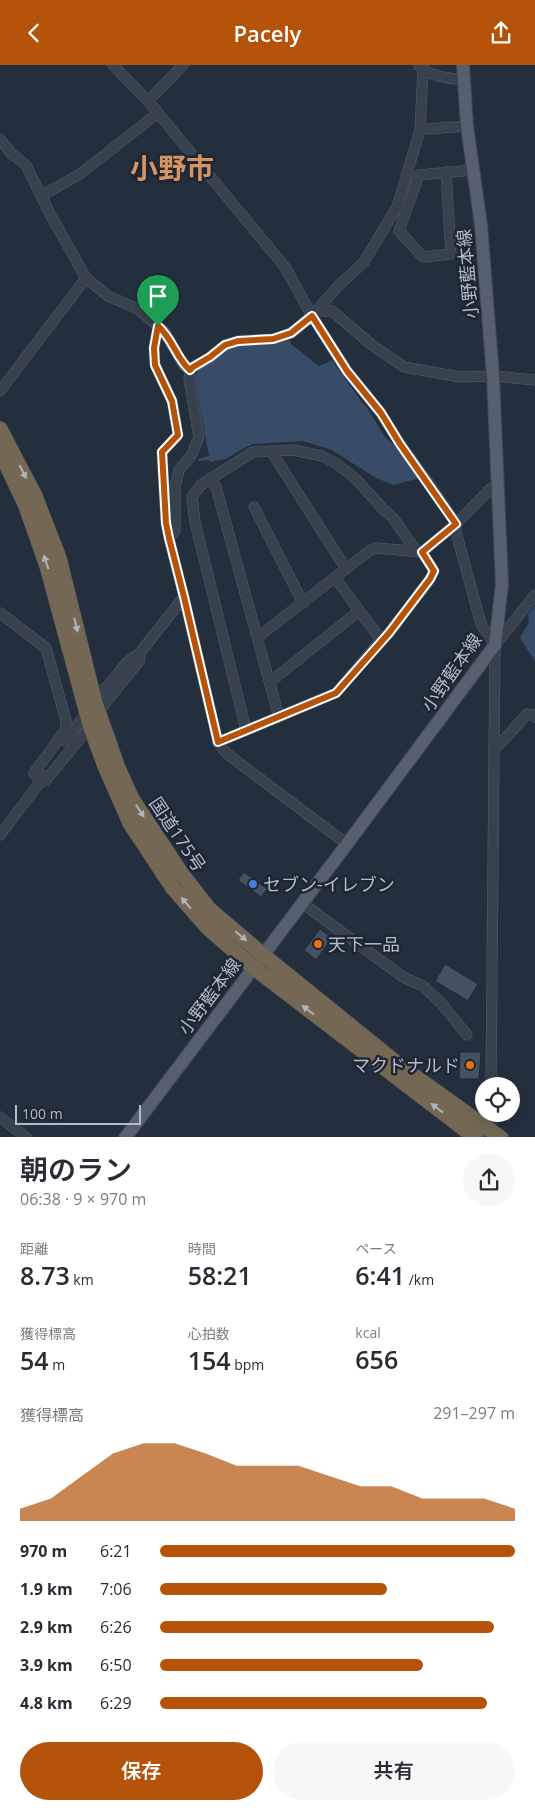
<!DOCTYPE html>
<html lang="ja">
<head>
<meta charset="utf-8">
<style>
  body { margin:0; font-family:"Open Sans","Noto Sans JP",sans-serif; background:#f7f7f7; color:#2b2b33; height:100vh; display:flex; flex-direction:column; font-size:19px; white-space:nowrap }
  * { box-sizing:border-box; margin:0 }
  p { font-size:16px; color:#7c7c81 }
  .icon { flex:none; width:28px; height:28px; fill:none; stroke:currentColor; stroke-width:2; stroke-linecap:round; stroke-linejoin:round }
  .map { position:relative; height:1072px; overflow:hidden }
  .drawer { display:flex; flex-direction:column; background:#fff; flex:1 }
  .drawer>* { flex:none }
  .tools { position:absolute; left:475px; top:1012px; display:grid; gap:10px }
  .tools a { display:grid; place-items:center; width:45px; height:45px; border-radius:50%; background:#fff; box-shadow:0 5px 20px #0002; font-size:25px }
  .scale { position:absolute; left:15px; bottom:12px; width:126px; box-sizing:border-box; padding-left:5px; border:2px solid #b4bcc9; border-top:0; font-size:14px; line-height:18px; white-space:nowrap; color:#b4bcc9; -webkit-text-stroke:4px #1d2633; paint-order:stroke }
  .pin { position:absolute; display:grid; place-items:center; width:42px; height:42px; color:#fff; margin:-51px -21px; border-radius:50% 50% 50% 0; rotate:-45deg; box-shadow:0 0 5px #0007 }
  .pin .icon { rotate:45deg }
  .round { display:grid; place-items:center; flex:none; width:52px; height:52px; border-radius:26px; background:#f7f7f7 }
  .overview { display:flex; align-items:center; justify-content:space-between; height:85px; padding:0 20px }
  h1 { font-size:28px; font-weight:600; line-height:38px }
  .metrics { display:grid; grid-template-columns:repeat(3,1fr); gap:8px; height:85px; padding:5px 20px }
  .metrics div { display:grid; align-content:center }
  .metrics b { font-size:25px; font-weight:600 }
  .metrics small { font-size:14px; font-weight:400 }
  .metrics p { font-size:14px }
  .chart { height:140px; padding:10px 20px }
  .chart p { display:flex; justify-content:space-between }
  .chart svg { width:100%; height:90px; margin-top:5px; fill:#b45309; opacity:.7 }
  .primary-button { display:flex; gap:10px; margin-top:auto; padding:10px 20px }
  .primary-button a { flex:1; height:58px; border-radius:30px; background:#b45309; color:#fff; font-size:20px; font-weight:600; line-height:58px; text-align:center }
  .primary-button a+a { background:#f7f7f7; color:#2b2b33 }
  ul { padding:0 20px; list-style:none; font-size:16px }
  li { display:grid; grid-template-columns:80px 60px 1fr; align-items:center; height:38px }
  li i { height:12px; border-radius:6px; background:#b45309 }
  header { display:flex; justify-content:space-between; align-items:center; height:65px; padding:0 20px; background:#b45309; color:#fff; font-size:22px; font-weight:600 }
  .map>svg:first-child { display:block }
</style>
</head>
<body>
<header><svg class="icon" aria-label="back" viewBox="0 0 24 24"><path d="M15 5l-7 7 7 7"/></svg>Pacely<svg class="icon" aria-label="share" viewBox="0 0 24 24"><path d="M12 15V3M7 8l5-5 5 5M5 13v7h14v-7"/></svg></header>
<div class="map">
<svg width="535" height="1073" viewBox="0 0 535 1073">
  <rect width="100%" height="100%" fill="#242f3e"/>
  <!-- water -->
  <g fill="#394c67">
    <path d="M290,275L291,279L316,299L319,301L332,295L361,336L366,341L385,372L395,381L420,413L394,420L376,413L332,385L303,376L253,379L242,384L226,394L210,397L209,395L198,396V394L209,391L195,314L196,308L200,303L231,281Z"/>
    <path d="M535,541V596L520,573L529,557L528,549Z"/>
  </g>
  <!-- building -->
  <g fill="#455162" stroke="#1f2835">
    <path d="M244,807L267,824L261,832L238,815Z"/>
    <path d="M320,864L332,873L316,895L304,885Z"/>
    <path d="M445,899L478,919L468,936L435,916Z"/>
    <path d="M460,987H481L479,1014H459Z"/>
  </g>
  <g fill="none" stroke-linecap="round" stroke-linejoin="round">
    <!-- minor-tunnel -->
    <path stroke="#3a4453" stroke-width="10" stroke-dasharray="10 5" stroke-linecap="butt" d="M80,665L90,652"/>
    <!-- minor casing -->
    <g stroke="#565f6c" stroke-width="11">
      <g id="minor">
        <path d="M113,0L148,36L285,202L312,251L347,306L381,348L400,379L430,420L456,459V467L481,559L495,580L491,1021"/>
        <path d="M419,1C432,12 448,13 464,15"/>
        <path d="M148,36L183,0"/>
        <path d="M428,64L467,61"/>
        <path d="M0,74L11,88L26,100L49,147L86,213L108,231L138,244L165,267L184,301L190,305"/>
        <path d="M446,107L451,189L423,192L399,166L419,110L473,105"/>
        <path d="M41,131L80,109L158,48"/>
        <path d="M316,246H332L372,280L404,302L460,312L493,311L535,315"/>
        <path d="M158,261L154,283L155,300L172,336L178,370L162,387L166,459L169,473L184,532L218,677L226,688L347,779"/>
        <path d="M0,326L86,213"/>
        <path d="M271,386L346,504"/>
        <path d="M210,414L216,422L279,652"/>
        <path d="M254,442L303,538"/>
        <path d="M169,473L175,466V422L179,405L191,391L199,372L189,314L190,305L193,302L211,292L225,280L238,276L273,274L291,268L312,251L339,220L364,197L397,142L420,65L423,4"/>
        <path d="M0,548L46,583L66,656V664L34,708L41,717"/>
        <path d="M258,572L369,486L376,483L422,487L456,459L490,424L498,423"/>
        <path d="M381,575L389,568L430,514L434,506L422,487"/>
        <path d="M495,580L535,530"/>
        <path d="M135,594L184,532"/>
        <path d="M270,617L359,546"/>
        <path d="M93,631C114,623 119,598 139,589L140,595L102,642L98,649"/>
        <path d="M246,665L195,457L192,432L201,420L253,387L293,385L322,391L337,399L356,414L383,444L393,453L417,487"/>
        <path d="M65,676L87,648"/>
        <path d="M218,677L336,628L381,575L335,513"/>
        <path d="M494,680L500,679L527,649L534,650L535,652"/>
        <path d="M42,710L41,717L46,715L82,671L91,663"/>
        <path d="M0,770L44,712"/>
        <path d="M302,838L403,912L423,921L441,938L467,970"/>
        <path d="M491,1049V1069"/>
        <path d="M0,1052L27,1073"/>
      </g>
    </g>
    <!-- major casing -->
    <g stroke="#414a57" stroke-width="14">
      <path id="major" d="M125,1073L347,779L495,580L502,519L493,311L481,160L467,61L463,0"/>
    </g>
    <!-- highway casing -->
    <g stroke="#434c59" stroke-width="16">
      <g id="highway">
        <path d="M0,364L35,431L59,493L95,638L118,703L132,734L181,808L209,844L263,890L399,1000L501,1073"/>
        <path d="M0,386L26,441L47,501L91,663L105,701L130,758L173,823L208,863L253,902L476,1073"/>
      </g>
    </g>
    <!-- minor -->
    <use href="#minor" stroke="#38414e" stroke-width="10"/>
    <!-- major -->
    <use href="#major" stroke="#56606e" stroke-width="12"/>
    <!-- highway -->
    <use href="#highway" stroke="#746855" stroke-width="15"/>
  </g>
  <!-- one-way arrows -->
  <defs><path id="oneway-solid" d="M-6-.8H1V-3.2L6.5 0L1 3.2V.8H-6Z" transform="scale(1.25)"/></defs>
  <g fill="#aeb4bd">
    <use href="#oneway-solid" transform="translate(23 407) rotate(63)"/>
    <use href="#oneway-solid" transform="translate(46 497) rotate(-109)"/>
    <use href="#oneway-solid" transform="translate(76 560) rotate(76)"/>
    <use href="#oneway-solid" transform="translate(140 746) rotate(57)"/>
    <use href="#oneway-solid" transform="translate(186 838) rotate(-131)"/>
    <use href="#oneway-solid" transform="translate(241 871) rotate(40)"/>
    <use href="#oneway-solid" transform="translate(308 945) rotate(-143)"/>
    <use href="#oneway-solid" transform="translate(437 1043) rotate(-143)"/>
  </g>
  <g fill="none" stroke-linecap="round" stroke-linejoin="round">
    <!-- route casing -->
    <g stroke="#fff" stroke-width="10">
      <path id="route" d="M312,251L347,306L381,348L400,379L456,459L422,487L434,506L430,514L389,568L336,628L218,677L184,532L169,473L166,458L162,387L178,370L172,336L155,300L154,283L158,261C173,274 177,295 190,305L193,302L210,292L225,280L238,276L273,274L291,268Z"/>
    </g>
    <!-- route -->
    <use href="#route" stroke="#b45309" stroke-width="6"/>
  </g>
  <!-- markers -->
  <circle fill="#3f7fe0" stroke="#1d2633" stroke-width="2" cx="253" cy="819" r="5"/>
  <g fill="#e8710a" stroke="#1d2633" stroke-width="2">
    <circle cx="318" cy="879" r="5"/>
    <circle cx="470" cy="1000" r="5"/>
  </g>
  <g text-anchor="middle" dominant-baseline="central" stroke-width="5" stroke-linejoin="round" paint-order="stroke">
    <!-- street labels -->
    <g font-size="18" fill="#b4bcc9" stroke="#1d2633">
      <text transform="translate(467 209) rotate(-95)">小野藍本線</text>
      <text transform="translate(451 607) rotate(-55)">小野藍本線</text>
      <text transform="translate(178 769) rotate(56)">国道175号</text>
      <text transform="translate(209 931) rotate(-53)">小野藍本線</text>
    </g>
    <!-- poi labels -->
    <g font-size="18" fill="#b4bcc9" stroke="#1d2633" text-anchor="start">
      <text x="263" y="819">セブン-イレブン</text>
      <text x="328" y="879">天下一品</text>
      <text x="460" y="1000" text-anchor="end">マクドナルド</text>
    </g>
    <!-- town labels -->
    <g font-size="28" font-weight="bold" fill="#d59563" stroke="#1d2633">
      <text x="172" y="102">小野市</text>
    </g>
  </g>
</svg>
<div class="tools">
<a><svg class="icon" aria-label="locate" viewBox="0 0 24 24"><circle cx="12" cy="12" r="6"/><path d="M12 2v4M12 18v4M2 12h4M18 12h4"/></svg></a>
</div>
<div class="scale">100 m</div>
<div class="pin" style="left:158px;top:261px;background:#1e9e55"><svg class="icon" aria-label="arrive" viewBox="0 0 24 24"><path d="M6 21V4h12l-3 4 3 4H6"/></svg></div>
</div>
<section class="drawer">
<div class="overview"><div><h1>朝のラン</h1><p>06:38 · 9 × 970 m</p></div><a class="round"><svg class="icon" aria-label="share" viewBox="0 0 24 24"><path d="M12 15V3M7 8l5-5 5 5M5 13v7h14v-7"/></svg></a></div>
<div class="metrics">
<div><p>距離</p><b>8.73<small> km</small></b></div>
<div><p>時間</p><b>58:21</b></div>
<div><p>ペース</p><b>6:41<small> /km</small></b></div>
</div>
<div class="metrics">
<div><p>獲得標高</p><b>54<small> m</small></b></div>
<div><p>心拍数</p><b>154<small> bpm</small></b></div>
<div><p>kcal</p><b>656</b></div>
</div>
<div class="chart"><p><span>獲得標高</span>291–297 m</p>
<svg viewBox="0 0 160 44" preserveAspectRatio="none"><path d="M0 44V38L10 33L20 22L30 11L40 6L50 6L60 11L70 17L80 17L90 17L100 22L110 27L120 27L130 33L140 33L150 33L160 38V44z"/></svg>
</div>
<ul>
<li><b>970 m</b>6:21<i style="width:100%"></i></li>
<li><b>1.9 km</b>7:06<i style="width:64%"></i></li>
<li><b>2.9 km</b>6:26<i style="width:94%"></i></li>
<li><b>3.9 km</b>6:50<i style="width:74%"></i></li>
<li><b>4.8 km</b>6:29<i style="width:92%"></i></li>
</ul>
<div class="primary-button"><a>保存</a><a>共有</a></div>
</section>
</body>
</html>
